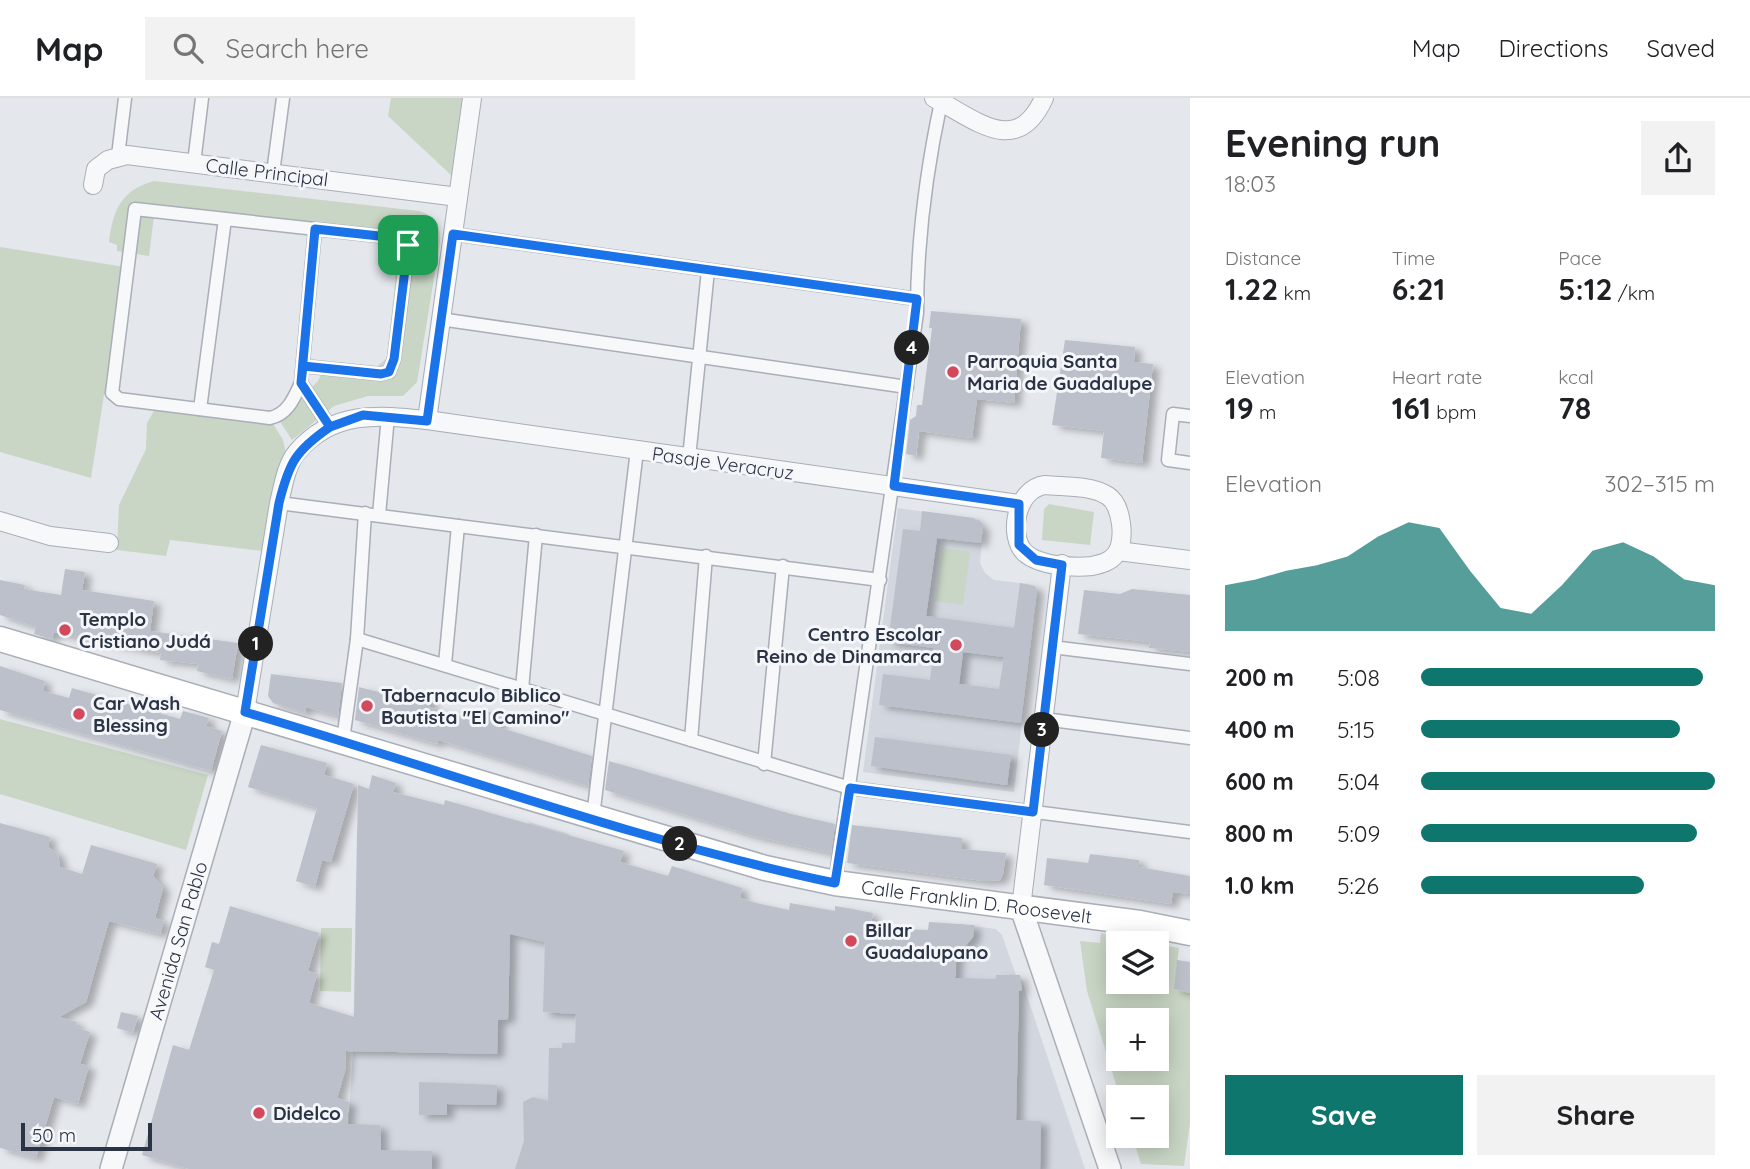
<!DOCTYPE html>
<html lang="en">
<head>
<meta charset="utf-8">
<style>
  body { margin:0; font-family:Quicksand,sans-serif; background:#f2f2f2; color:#202124; height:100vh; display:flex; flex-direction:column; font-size:26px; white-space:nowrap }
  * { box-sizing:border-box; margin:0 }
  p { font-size:23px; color:#757577 }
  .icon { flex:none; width:38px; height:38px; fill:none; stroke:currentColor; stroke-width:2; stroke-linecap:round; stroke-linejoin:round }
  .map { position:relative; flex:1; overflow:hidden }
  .details { display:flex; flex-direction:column; background:#fff; width:560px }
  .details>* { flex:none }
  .tools { position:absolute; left:1106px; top:833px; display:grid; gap:14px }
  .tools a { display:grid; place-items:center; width:63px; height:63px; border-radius:0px; background:#fff; box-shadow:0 4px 18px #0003; font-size:35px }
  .scale { position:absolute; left:21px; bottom:18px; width:131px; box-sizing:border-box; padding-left:7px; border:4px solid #2b3445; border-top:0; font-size:19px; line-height:24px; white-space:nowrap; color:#2b3445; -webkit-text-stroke:5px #f4f6f9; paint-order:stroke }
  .pin { position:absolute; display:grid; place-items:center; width:60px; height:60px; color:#fff; margin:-30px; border-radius:14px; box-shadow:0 4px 10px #0006 }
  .km { position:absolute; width:35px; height:35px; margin:-18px; border-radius:50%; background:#222; color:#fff; font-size:19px; line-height:35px; text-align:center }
  .round { display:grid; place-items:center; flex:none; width:74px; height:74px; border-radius:0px; background:#f2f2f2 }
  .summary { display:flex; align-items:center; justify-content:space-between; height:119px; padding:0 35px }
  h1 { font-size:38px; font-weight:800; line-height:52px }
  .metrics { display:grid; grid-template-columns:repeat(3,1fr); gap:10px; height:119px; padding:7px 35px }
  .metrics div { display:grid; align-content:center }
  .metrics b { font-size:30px; font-weight:800 }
  .metrics small { font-size:19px; font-weight:400 }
  .metrics p { font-size:19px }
  .chart { height:196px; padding:14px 35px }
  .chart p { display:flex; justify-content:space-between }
  .chart svg { width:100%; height:126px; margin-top:7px; fill:#0f766e; opacity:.7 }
  .button { display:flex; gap:14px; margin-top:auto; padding:14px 35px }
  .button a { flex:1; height:80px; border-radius:0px; background:#0f766e; color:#fff; font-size:28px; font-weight:800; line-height:80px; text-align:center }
  .button a+a { background:#f2f2f2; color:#202124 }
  ul { padding:0 35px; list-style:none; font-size:23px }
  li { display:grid; grid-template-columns:112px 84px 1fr; align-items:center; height:52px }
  li i { height:18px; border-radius:9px; background:#0f766e }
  header { display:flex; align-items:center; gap:42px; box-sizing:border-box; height:98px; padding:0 35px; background:#fff; border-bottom:2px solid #e0e0e0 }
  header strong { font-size:33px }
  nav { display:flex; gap:38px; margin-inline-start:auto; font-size:24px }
  .search { width:490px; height:63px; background:#f2f2f2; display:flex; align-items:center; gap:18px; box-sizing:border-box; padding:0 24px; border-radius:0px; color:#757577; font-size:26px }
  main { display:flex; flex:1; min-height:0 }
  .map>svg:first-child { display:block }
</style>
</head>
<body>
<header>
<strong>Map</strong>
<div class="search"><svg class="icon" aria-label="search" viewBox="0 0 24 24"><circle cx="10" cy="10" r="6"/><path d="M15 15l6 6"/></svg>Search here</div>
<nav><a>Map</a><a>Directions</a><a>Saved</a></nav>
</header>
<main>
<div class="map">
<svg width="1190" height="1071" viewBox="0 0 1190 1071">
  <defs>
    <filter id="shadow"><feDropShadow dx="7" dy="4" stdDeviation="3.5" flood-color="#0004"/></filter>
  </defs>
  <rect width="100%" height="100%" fill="#e4e7ec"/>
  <!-- built -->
  <g fill="#d2d6de">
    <path d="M898,410L979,422L983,429L980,465L985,475L994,482L1030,486L1037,492L1014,694L863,674Z"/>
    <path d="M529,724L569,736L556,780L945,879H956L958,826L996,831L1002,837L1016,877H1020L1085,1071H346L353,953L357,729L516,768Z"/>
  </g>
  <!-- green -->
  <g fill="#c9d6c5" fill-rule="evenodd">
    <path d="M391,0H464L452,78L388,18Z"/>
    <path d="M154,83L419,113C436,119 440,126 440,144L417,284L403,298H368L334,308L292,342L279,322L318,283L325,268L374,271L387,260L399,146L154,118L149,158L117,153V147L109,144C113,112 121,92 154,83Z"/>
    <path d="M0,149L125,169L110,289L104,297L91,380L0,354Z"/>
    <path d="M155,311L272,324L283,342L286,356L263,453L170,442L166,458L117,452L119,407L146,351L147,325Z"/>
    <path d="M1049,406L1094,414L1090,447L1042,442L1044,411Z"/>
    <path d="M942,450L970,454L963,507L935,503Z"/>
    <path d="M0,621L208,677L186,752L0,696Z"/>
    <path d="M321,830H352L351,894L320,893Z"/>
    <path d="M1101,835L1155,845H1118V884H1157V846L1179,850L1174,891L1190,895V1025L1184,1068L1141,1066L1132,1038H1157V999H1120L1087,893L1080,843L1100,845ZM1118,922H1157V961H1118Z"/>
  </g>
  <!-- building -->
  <g fill="#bbc0ca" fill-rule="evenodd" filter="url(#shadow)">
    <path d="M931,213L1021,221L1014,305L977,301L972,340L919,333L916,358L906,356L910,322L916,318L917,307H922L932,230H929Z"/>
    <path d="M1065,242L1135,249L1134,264L1153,266L1142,365L1101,360L1104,333L1052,327Z"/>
    <path d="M922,413L974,420L983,429L981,445L937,440L926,518L1014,530L1020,485L1035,488L1037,492L1021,625L879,607L883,576L930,582L934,550L888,544L903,431L920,433ZM963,554L1004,559L999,591L959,586Z"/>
    <path d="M65,471L85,474L82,492L154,503L150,533L238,545L232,581L197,573L198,566L160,562L161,555L54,534L52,541L34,536L36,529L0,517V482L25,487L24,491L61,497Z"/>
    <path d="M1132,491L1190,497V554L1149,550L1150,544L1078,536L1084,492L1120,496Z"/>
    <path d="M0,568L45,583L43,593L69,600L72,590L180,621L183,613L209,620L206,628L222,633L211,673L0,612Z"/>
    <path d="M271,576L342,585L338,618L306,609L305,615L273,605L268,598Z"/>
    <path d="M383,588L432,600L429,609L475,622L478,611L501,617L498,629L592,658L588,688L438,642L437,646L355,622L359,589L382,595Z"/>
    <path d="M875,639L1011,657L1007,687L871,668Z"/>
    <path d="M261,647L327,665L324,677L354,686L331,764L322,762L315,789L296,783L317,710L248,689Z"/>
    <path d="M609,663L791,716L835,726L831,755L754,738L605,692Z"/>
    <path d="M372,677L396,685L393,694L444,707L445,702L624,753L620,764L668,778L672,768L742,790L740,800L756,805L789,812L790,805L835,813V808L847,810L873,815L871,826L905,831L928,832L929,824L974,827L973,839L964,850H957L955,880L996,881V877H1020L1022,893L1019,892L1016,1022L1041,1023L1040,1071H515L524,1043L523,1004L533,999L548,1003L549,950H562V945H575L576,916L543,914L545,844L510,836L508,921L498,922L497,956L346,953L345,973L337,1000L349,1004L347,1026L380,1027L381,1052L432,1053V1071H189L142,1057L173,947L189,952L214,872L205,869L212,844L219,846L230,808L319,835L308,873L317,876L309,905L354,919L358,687L369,691Z"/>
    <path d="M0,725L50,739L48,749L58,756L60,769L82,776L91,747L157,766L153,778L163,790L155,820L164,823L160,836L109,823L86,904L59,919L77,924L75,929L90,934L80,966L89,968L78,1006L54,999L36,1060L0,1050Z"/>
    <path d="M852,727L962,740V751L1006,755L1003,776L1000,782L984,783L847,765Z"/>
    <path d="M1090,756L1139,762V769L1190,778V796L1173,794L1171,806L1044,787L1047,760L1088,765Z"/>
    <path d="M1177,862L1190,864V895L1174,891Z"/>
    <path d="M121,914L138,918L133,935L117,930Z"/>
    <path d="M419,984L497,987L496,1007L447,1006V1017H419Z"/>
  </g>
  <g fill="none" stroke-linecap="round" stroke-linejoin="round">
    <!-- pedestrian casing -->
    <g stroke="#a9aeb7" stroke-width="15">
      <g id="pedestrian">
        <path d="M118,58L125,0"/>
        <path d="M194,65L202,0"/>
        <path d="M273,75L283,0"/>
        <path d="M453,136L917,201"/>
        <path d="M440,221L907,289"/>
        <path d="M303,268L381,276L389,274L394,261L407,158C407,147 407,143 397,140L135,111L112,295L119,301L270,320C288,316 294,300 301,285L315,131"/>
        <path d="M301,285L330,329"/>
        <path d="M200,311L225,121"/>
        <path d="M1190,318L1173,316L1168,362L1190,365"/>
        <path d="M689,360L708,172"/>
        <path d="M279,405L880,482"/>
        <path d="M379,417L388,318"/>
        <path d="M357,541L850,690L1190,734"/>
        <path d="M1052,549L1190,566"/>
        <path d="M445,566L458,428"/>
        <path d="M522,591L536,437"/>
        <path d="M1044,621L1190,640"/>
        <path d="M343,642L357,541L365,415"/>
        <path d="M691,642L706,458"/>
        <path d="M764,666L783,468"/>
        <path d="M593,719L637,352"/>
        <path d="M835,785L917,215C917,143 926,74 941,4"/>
      </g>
    </g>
    <!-- minor casing -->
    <g stroke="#a9aeb7" stroke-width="20">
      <g id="minor">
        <path d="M934,0C976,22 1017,60 1044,0"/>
        <path d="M93,87L96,71L108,62L127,57L458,99"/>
        <path d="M427,322L472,0"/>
        <path d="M1045,387C1064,389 1091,387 1108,398C1122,407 1126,443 1116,456C1110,464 1101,466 1092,468C1073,470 1040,468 1025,455C1008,439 1015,391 1045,387Z"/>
        <path d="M0,423L50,438L109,445"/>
        <path d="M1118,453L1190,462"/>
        <path d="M245,614L279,405C283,389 286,367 297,354C333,312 379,317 427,322L1019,406"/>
        <path d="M1021,810L1062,466"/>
      </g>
    </g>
    <!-- tertiary casing -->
    <g stroke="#a9aeb7" stroke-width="24">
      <g id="tertiary">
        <path d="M1021,810L1110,1071"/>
        <path id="s1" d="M111,1071L245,614"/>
      </g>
    </g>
    <!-- secondary casing -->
    <g stroke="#a9aeb7" stroke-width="27">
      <g id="secondary">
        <path id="s2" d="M0,541L765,770L835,785L1140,825L1190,835"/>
      </g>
    </g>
    <!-- pedestrian -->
    <use href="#pedestrian" stroke="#f7f8fa" stroke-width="12"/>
    <!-- minor -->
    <use href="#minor" stroke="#f7f8fa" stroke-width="18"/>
    <!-- tertiary -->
    <use href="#tertiary" stroke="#f7f8fa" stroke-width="21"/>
    <!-- secondary -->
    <use href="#secondary" stroke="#fff" stroke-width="24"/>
  </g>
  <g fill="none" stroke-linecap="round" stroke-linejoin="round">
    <!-- route casing -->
    <g stroke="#fff" stroke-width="14">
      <path id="route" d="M408,147L394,261L389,274L381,276L303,268L301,285L330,329C295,353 289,365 279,405L245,614C441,671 636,743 835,785L850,690L1033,714L1062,467L1036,462L1019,447V406L894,388L917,201L453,136L427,323L363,317L330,329L301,285L315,131L397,140L408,147"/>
    </g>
    <!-- route -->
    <use href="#route" stroke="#1a73e8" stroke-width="9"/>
  </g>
  <!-- markers -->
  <g fill="#d1495b" stroke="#f4f6f9" stroke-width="2.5">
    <circle cx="953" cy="274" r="7"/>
    <circle cx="65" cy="532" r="7"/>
    <circle cx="956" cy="547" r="7"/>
    <circle cx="367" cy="608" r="7"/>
    <circle cx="79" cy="616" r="7"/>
    <circle cx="851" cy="843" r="7"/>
    <circle cx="259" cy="1015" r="7"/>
  </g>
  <g text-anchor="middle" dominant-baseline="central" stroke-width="6" stroke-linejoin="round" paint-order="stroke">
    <!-- street labels -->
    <g font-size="19" fill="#2b3445" stroke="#f4f6f9">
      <text transform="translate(267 74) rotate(7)">Calle Principal</text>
      <text transform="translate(723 365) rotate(8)">Pasaje Veracruz</text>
      <text stroke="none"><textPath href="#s2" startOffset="1013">Calle Franklin D. Roosevelt</textPath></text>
      <text stroke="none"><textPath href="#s1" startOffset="238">Avenida San Pablo</textPath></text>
    </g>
    <!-- poi labels -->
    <g font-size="19" font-weight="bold" fill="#2b3445" stroke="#f4f6f9" text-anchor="start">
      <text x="967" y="263">Parroquia Santa<tspan x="967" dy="22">Maria de Guadalupe</tspan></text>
      <text x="79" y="521">Templo<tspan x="79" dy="22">Cristiano Judá</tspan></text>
      <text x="942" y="536" text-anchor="end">Centro Escolar<tspan x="942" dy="22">Reino de Dinamarca</tspan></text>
      <text x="381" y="597">Tabernaculo Biblico<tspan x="381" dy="22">Bautista "El Camino"</tspan></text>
      <text x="93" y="605">Car Wash<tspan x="93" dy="22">Blessing</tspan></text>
      <text x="865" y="832">Billar<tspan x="865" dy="22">Guadalupano</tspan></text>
      <text x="273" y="1015">Didelco</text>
    </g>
  </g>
</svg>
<div class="tools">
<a><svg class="icon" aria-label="layers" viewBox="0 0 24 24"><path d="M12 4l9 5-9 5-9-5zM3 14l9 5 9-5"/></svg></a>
<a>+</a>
<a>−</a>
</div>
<div class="scale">50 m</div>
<div class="pin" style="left:408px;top:147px;background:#1e9e55"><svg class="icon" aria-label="arrive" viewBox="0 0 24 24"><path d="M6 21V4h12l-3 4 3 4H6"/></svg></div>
<b class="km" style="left:256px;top:546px">1</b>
<b class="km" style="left:680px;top:746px">2</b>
<b class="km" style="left:1042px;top:632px">3</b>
<b class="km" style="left:912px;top:250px">4</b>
</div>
<section class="details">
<div class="summary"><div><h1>Evening run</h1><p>18:03</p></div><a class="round"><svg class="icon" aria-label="share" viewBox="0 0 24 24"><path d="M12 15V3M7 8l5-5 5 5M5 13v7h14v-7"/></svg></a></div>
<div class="metrics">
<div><p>Distance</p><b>1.22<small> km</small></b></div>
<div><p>Time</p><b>6:21</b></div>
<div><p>Pace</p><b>5:12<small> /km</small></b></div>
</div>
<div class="metrics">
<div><p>Elevation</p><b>19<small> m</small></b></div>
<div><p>Heart rate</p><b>161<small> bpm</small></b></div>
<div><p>kcal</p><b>78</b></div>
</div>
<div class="chart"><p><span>Elevation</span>302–315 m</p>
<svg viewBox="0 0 160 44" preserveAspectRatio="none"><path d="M0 44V28L10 26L20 23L30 21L40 18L50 11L60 6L70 8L80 23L90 36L100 38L110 28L120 16L130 13L140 18L150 26L160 28V44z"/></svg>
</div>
<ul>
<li><b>200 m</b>5:08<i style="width:96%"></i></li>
<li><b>400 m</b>5:15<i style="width:88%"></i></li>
<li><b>600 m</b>5:04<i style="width:100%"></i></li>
<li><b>800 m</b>5:09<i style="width:94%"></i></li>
<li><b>1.0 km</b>5:26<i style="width:76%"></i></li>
</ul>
<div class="button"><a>Save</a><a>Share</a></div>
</section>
</main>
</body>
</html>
